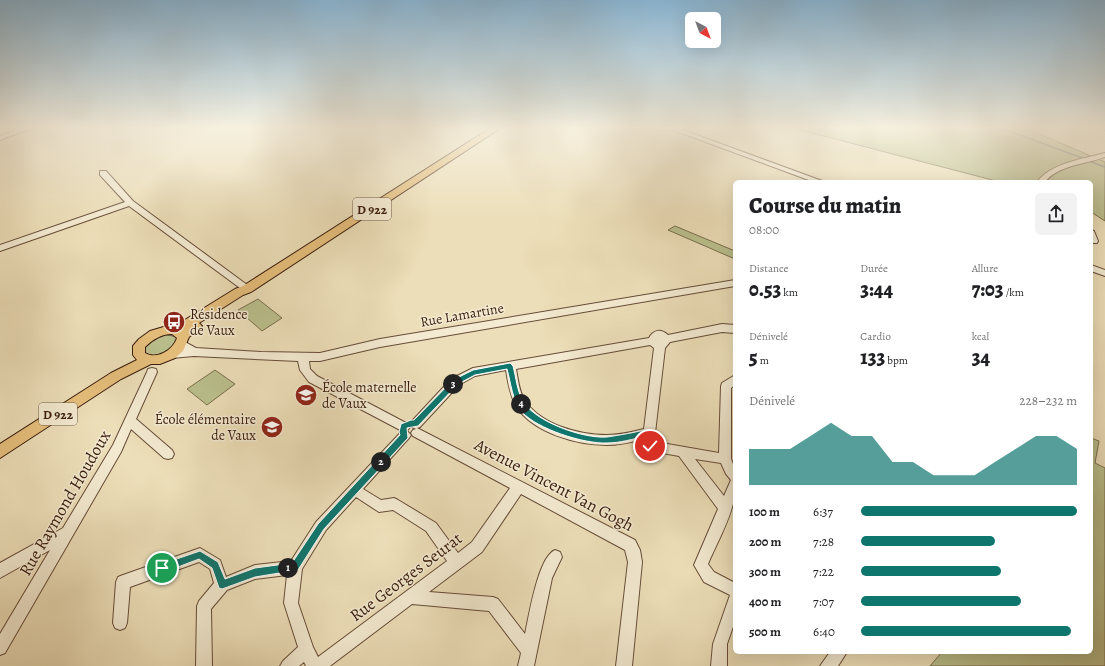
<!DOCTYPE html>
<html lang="fr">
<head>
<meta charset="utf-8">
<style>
  body { margin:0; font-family:Alegreya,serif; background:#f2f2f2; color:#202124; height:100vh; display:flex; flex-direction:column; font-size:15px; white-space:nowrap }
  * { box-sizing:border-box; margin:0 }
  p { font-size:13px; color:#757577 }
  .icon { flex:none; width:22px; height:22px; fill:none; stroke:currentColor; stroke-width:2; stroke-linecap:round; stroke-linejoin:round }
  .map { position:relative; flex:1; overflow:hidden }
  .side { position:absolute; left:733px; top:180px; width:360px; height:474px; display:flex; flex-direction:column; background:#fff; border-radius:6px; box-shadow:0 4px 16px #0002 }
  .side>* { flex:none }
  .needle { width:26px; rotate:139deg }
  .controls { position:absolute; left:685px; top:12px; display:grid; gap:8px }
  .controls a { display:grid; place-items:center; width:36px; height:36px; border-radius:6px; background:#fff; box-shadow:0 4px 16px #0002; font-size:20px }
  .pin { position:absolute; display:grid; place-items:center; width:34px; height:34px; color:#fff; margin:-17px; border:2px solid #fff; border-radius:50%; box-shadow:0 1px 4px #0007 }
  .km { position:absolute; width:20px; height:20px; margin:-10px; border-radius:50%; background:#222; color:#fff; font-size:11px; line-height:20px; text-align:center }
  .round { display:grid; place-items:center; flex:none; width:42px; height:42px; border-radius:6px; background:#f2f2f2 }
  .overview { display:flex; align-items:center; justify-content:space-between; height:68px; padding:0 16px }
  h1 { font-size:22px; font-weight:800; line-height:30px }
  .metrics { display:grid; grid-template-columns:repeat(3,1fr); gap:6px; height:68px; padding:4px 16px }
  .metrics div { display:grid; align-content:center }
  .metrics b { font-size:20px; font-weight:800 }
  .metrics small { font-size:11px; font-weight:400 }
  .metrics p { font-size:11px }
  .chart { height:112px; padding:8px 16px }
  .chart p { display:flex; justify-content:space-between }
  .chart svg { width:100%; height:72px; margin-top:4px; fill:#0f766e; opacity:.7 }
  ul { padding:0 16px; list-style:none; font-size:13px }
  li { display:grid; grid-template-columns:64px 48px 1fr; align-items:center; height:30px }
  li i { height:10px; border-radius:5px; background:#0f766e }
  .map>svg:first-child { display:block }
</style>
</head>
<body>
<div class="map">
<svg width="1105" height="666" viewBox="0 0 1105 666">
  <rect width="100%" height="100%" fill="#ecdeb8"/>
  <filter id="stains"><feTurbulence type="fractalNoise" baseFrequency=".005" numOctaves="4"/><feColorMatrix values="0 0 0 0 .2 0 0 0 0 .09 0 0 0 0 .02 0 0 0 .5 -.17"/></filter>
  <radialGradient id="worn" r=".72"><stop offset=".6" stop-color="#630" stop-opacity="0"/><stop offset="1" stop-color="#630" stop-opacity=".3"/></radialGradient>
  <!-- green -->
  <g fill="#bac08d" stroke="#7a6e4e">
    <path d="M789,127H1023L1105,162V221L1091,212V182H1000Z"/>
    <path d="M675,226L735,251V259L668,230Z"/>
    <path d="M258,299L282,318L262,331L238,310Z"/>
    <path d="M165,334L176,337L178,340L175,347L156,357L144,353V347L150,340Z"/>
    <path d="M215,370L235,384L207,405L187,389Z"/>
    <path d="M1091,438L1099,441L1095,463L1105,468V666H930L942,652H1091Z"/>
  </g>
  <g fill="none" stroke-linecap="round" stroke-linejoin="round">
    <!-- stream -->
    <g stroke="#747b75" stroke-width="1.5">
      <path d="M998,127L1085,159"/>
      <path d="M1089,161L1105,167"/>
    </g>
    <!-- minor casing -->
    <g stroke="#664c38" stroke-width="2">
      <g id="minor">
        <path d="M25,127H35L0,140V136Z"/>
        <path d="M665,127H675L825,182H814Z"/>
        <path d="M1098,127H1105V130L1099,128Z"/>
        <path d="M1105,153V157C1086,164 1058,165 1045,182H1037C1051,163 1083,159 1105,153Z"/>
        <path d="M100,171H106L133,201L250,287L252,289L250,291H244L129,206L0,251V245L125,202L100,175Z"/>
        <path d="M1091,230L1094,231L1098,241L1097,243H1091Z"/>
        <path d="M1091,265L1105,270V276L1091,271Z"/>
        <path d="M735,280V286L380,347L320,361H309L310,369L317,376L408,424L410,427L407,431L411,435L409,438L363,489L381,500L394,498L398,500L436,523L458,553L472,542L510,488L413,436L411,433L413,430L416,429L412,427L410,424L412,421L451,379L473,368L649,338C653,330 661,328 668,335L722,324L735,325V333L722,332L670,342L665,348L655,433L656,442L719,453L721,386L722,383L735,375V385L731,388V459C747,493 721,533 708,564L714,572L735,583V621L727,644V666H711L713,644L730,595L704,582L694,565L718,509L679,456L646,450L644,439C632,442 619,445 607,445C577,445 533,433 516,406C510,395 508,383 506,370L475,376L459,385L420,427L417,428L635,540L640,550L642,562L632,666H616L628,562L625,550L521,494L482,552L429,592L493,597L498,599L525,634C529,616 538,557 555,550L560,552L562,557L552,578L534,666H518L521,653L489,611L412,604L330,666H306L304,662L299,666H280L283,661L298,647L284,603L287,575L255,579L227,590L211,609L212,666H196L197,606L199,601L214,583L210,569L199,562L130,587L127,623L125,628L120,630L115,628L113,623L116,582L118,577L123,575L200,548L220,560L226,577L255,565L291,561L316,522L402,431L309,382L300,370L298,361L194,356L172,358L168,357L167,354L168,351L181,349L176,345L177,342H185L196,348L261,352L320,353L380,339ZM650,345L654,348L644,429C632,432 620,435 607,435C579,435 542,425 525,401C519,392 518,379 516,369ZM695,459L721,463L726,474L731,480L724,496ZM356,497L379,512L393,510L426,531L447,561L318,657L313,647L298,603L302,569L326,530Z"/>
        <path d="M152,368L156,369L157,372L136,419L172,450L174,454L172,458L168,459L164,458L131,429L121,452L5,653L0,655V634L50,550L0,578V563L63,528L113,445L147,372L148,369Z"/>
        <path d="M830,652H847L838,666H820Z"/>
      </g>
    </g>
    <!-- major casing -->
    <g stroke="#391c0e" stroke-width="2">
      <path id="major" d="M492,127H502L251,292L243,295L199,323L202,326L189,337L183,351L175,358L160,364H151L121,379L0,458V444L111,373L137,360L133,355V346L139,339L150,331L167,326H175L235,289L243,286ZM172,334L177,338C173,350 157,360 145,353V347C152,340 161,334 172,334Z"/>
    </g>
    <!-- minor -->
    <use href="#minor" fill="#f3ead1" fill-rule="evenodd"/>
    <!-- major -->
    <use href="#major" fill="#e6bf7c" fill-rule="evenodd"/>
  </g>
  <!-- sky -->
  <linearGradient id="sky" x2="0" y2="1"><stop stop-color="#89b6d5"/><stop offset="0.58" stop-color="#f6f0df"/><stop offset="1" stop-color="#f6f0df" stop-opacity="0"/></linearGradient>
  <rect width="1105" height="220" fill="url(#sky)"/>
  <!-- route -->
  <path fill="#0f766e" stroke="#fff" d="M510,363L513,366C516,377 517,391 523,401C535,422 584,439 607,437C621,435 636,432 650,429L653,433V448H647L646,436C633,439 620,443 607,443C584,444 537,429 522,412C512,400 511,383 507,369L475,375L458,384L418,426L407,428L408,438L324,529L298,570L255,577L222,589L219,588L212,568L199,559L162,573L159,571V565L200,551L218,562L225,579L255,568L292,563L318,524L400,435L399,432L401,424L411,420H414L453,380L473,370Z"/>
  <!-- icons -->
  <defs>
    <g id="bus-disc" transform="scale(1.15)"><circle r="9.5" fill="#8f2418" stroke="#f3ead1"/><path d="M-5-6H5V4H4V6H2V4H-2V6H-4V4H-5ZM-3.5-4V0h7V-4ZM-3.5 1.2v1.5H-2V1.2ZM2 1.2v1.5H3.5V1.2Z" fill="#fff"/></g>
    <g id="school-disc" transform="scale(1.15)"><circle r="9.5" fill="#8f2418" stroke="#f3ead1"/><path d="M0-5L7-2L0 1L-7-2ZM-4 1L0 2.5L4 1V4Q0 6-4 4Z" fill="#fff"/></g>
  </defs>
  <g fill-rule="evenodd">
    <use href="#bus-disc" x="174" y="322"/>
    <use href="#school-disc" x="306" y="395"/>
    <use href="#school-disc" x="272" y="427"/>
  </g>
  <g text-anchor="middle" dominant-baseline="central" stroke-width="3" stroke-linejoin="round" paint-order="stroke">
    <!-- shield labels -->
    <g fill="#f3ead1" stroke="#715a48" stroke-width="1">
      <rect x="353" y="198" width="38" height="22" rx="3"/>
      <rect x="39" y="403" width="38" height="22" rx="3"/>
    </g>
    <g font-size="13" font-weight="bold" fill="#391c0e">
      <text x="372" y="209">D 922</text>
      <text x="58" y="414">D 922</text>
    </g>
    <!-- poi labels -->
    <g font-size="14" fill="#391c0e" stroke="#f3ead1" text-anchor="start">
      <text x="190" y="314">Résidence<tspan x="190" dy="16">de Vaux</tspan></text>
      <text x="322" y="387">École maternelle<tspan x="322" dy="16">de Vaux</tspan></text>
      <text x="256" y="419" text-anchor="end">École élémentaire<tspan x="256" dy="16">de Vaux</tspan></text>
    </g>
    <!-- street labels -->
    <g font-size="14" fill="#391c0e" stroke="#f3ead1">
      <text transform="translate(462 315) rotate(-10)">Rue Lamartine</text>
    </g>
    <!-- near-street labels -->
    <g font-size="17" fill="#391c0e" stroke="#f3ead1">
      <text transform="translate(554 485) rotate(28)">Avenue Vincent Van Gogh</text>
      <text transform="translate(65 503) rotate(-60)">Rue Raymond Houdoux</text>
      <text transform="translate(406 577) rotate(-37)">Rue Georges Seurat</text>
    </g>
  </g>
  <rect width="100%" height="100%" filter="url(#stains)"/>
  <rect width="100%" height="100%" fill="url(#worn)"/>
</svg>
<div class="controls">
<a><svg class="needle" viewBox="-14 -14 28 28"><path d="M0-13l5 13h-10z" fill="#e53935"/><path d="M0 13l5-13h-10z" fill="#757577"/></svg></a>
</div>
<div class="pin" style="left:162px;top:568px;background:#1e9e55"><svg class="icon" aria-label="arrive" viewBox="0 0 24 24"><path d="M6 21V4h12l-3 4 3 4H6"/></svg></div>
<div class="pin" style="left:650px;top:446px;background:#d93025"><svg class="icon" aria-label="check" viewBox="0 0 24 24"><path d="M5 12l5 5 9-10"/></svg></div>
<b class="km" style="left:288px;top:568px">1</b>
<b class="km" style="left:381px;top:462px">2</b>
<b class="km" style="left:453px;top:384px">3</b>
<b class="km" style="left:521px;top:404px">4</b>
<section class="side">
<div class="overview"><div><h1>Course du matin</h1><p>08:00</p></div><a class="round"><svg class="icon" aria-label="share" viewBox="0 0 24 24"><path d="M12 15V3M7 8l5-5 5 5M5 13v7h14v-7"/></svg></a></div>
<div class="metrics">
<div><p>Distance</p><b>0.53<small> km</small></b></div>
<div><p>Durée</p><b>3:44</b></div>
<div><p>Allure</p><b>7:03<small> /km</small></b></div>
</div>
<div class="metrics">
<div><p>Dénivelé</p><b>5<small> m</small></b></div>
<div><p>Cardio</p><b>133<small> bpm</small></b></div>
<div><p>kcal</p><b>34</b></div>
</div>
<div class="chart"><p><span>Dénivelé</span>228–232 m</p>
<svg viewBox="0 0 160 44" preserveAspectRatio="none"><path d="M0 44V22L10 22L20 22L30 14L40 6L50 14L60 14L70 30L80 30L90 38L100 38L110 38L120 30L130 22L140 14L150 14L160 22V44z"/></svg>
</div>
<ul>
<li><b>100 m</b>6:37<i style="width:100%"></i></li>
<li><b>200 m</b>7:28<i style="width:62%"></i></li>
<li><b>300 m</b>7:22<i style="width:65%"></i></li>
<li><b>400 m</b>7:07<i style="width:74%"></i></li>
<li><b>500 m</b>6:40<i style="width:97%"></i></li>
</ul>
</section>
</div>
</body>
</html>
